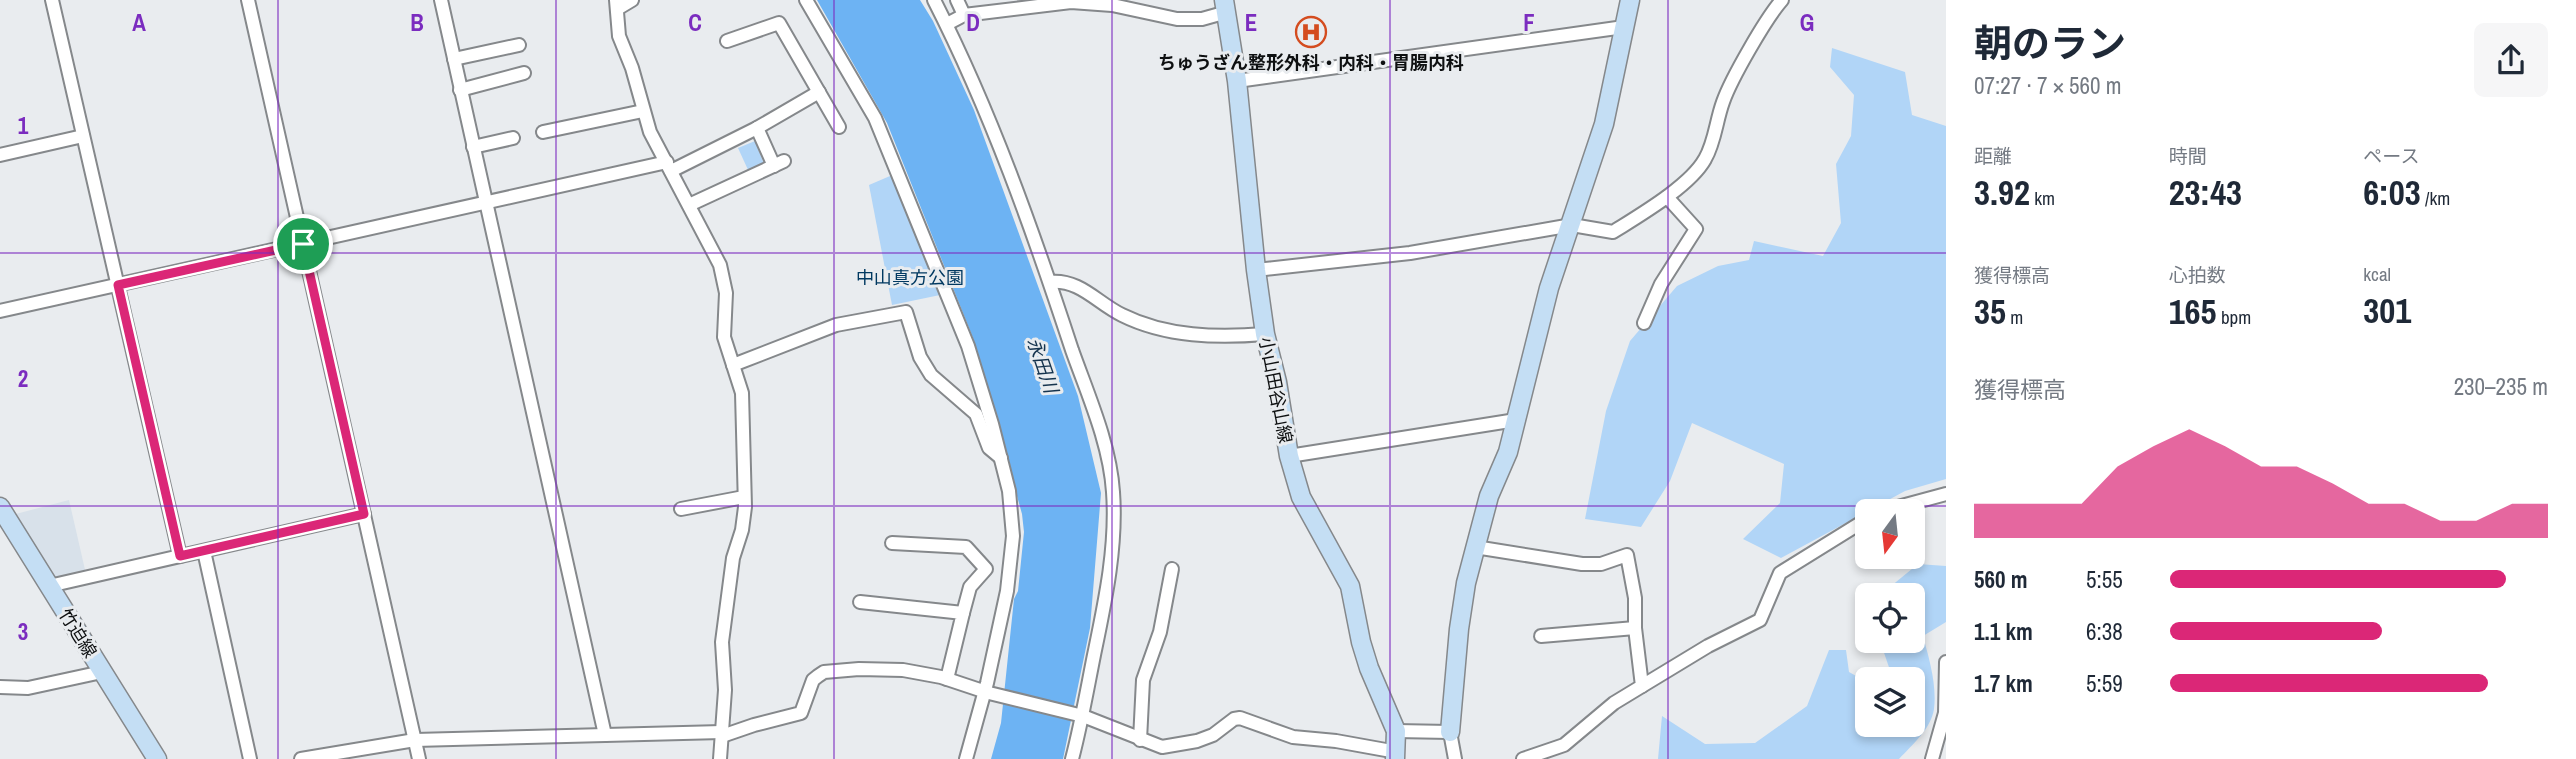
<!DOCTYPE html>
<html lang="ja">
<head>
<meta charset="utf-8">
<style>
  body { margin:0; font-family:"Archivo Narrow","Noto Sans JP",sans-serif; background:#f6f6f7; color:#1f2937; height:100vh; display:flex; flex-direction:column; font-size:26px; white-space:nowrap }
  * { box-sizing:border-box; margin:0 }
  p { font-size:23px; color:#747a83 }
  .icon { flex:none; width:38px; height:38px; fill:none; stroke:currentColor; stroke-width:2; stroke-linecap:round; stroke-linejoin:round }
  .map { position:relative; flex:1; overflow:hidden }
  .panel { display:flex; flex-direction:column; background:#fff; width:630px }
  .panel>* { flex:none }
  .needle { width:46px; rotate:195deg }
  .fabs { position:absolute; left:1855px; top:499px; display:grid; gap:14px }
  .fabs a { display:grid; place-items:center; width:70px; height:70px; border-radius:10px; background:#fff; box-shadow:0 4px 10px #0003; font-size:35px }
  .pin { position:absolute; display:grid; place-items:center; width:60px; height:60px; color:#fff; margin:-30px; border:4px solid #fff; border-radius:50%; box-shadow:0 2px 7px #0007 }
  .round { display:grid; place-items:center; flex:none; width:74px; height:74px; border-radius:10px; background:#f6f6f7 }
  .overview { display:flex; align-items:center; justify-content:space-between; height:119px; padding:0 28px }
  h1 { font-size:38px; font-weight:700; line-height:52px }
  .metrics { display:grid; grid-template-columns:repeat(3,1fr); gap:10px; height:119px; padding:7px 28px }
  .metrics div { display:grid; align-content:center }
  .metrics b { font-size:35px; font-weight:700 }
  .metrics small { font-size:19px; font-weight:400 }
  .metrics p { font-size:19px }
  .chart { height:196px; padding:14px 28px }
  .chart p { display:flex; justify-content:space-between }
  .chart svg { width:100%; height:126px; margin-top:7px; fill:#db2777; opacity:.7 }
  ul { padding:0 28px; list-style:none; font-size:23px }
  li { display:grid; grid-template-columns:112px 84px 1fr; align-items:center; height:52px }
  li i { height:18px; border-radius:9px; background:#db2777 }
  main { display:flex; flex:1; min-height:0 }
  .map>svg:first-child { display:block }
</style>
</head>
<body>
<main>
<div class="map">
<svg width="1946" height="759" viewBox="0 0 1946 759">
  <rect width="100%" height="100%" fill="#e9ecef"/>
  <!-- built -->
  <path fill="#d8e1ea" d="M69,500L86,574L54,580L12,515Z"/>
  <!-- green -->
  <g fill="#b1d5f7">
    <path d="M1832,48L1905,72L1912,115L1946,126V479L1905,491L1781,558L1743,539L1780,503L1784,464L1692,423L1670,481L1641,527L1585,519L1606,411L1630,341L1677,286L1718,266L1749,260L1754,241L1823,256L1841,223L1836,164L1851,136L1854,95L1830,67Z"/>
    <path d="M755,141L764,164L749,172L738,148Z"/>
    <path d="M897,173L940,295L892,305L869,185Z"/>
    <path d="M1918,564L1946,566V622L1923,636C1929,658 1937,685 1934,709C1931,729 1912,745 1899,759H1658L1662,716L1705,744L1755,743L1807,706L1829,650H1846L1849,672L1867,682V724H1913V679H1893L1880,641L1913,640V595H1883L1885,591Z"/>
  </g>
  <!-- water -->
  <path fill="#6db3f3" d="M817,0H920L933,21L974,110L1078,396L1101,493L1090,628L1063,759H991L1001,723L1014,599L1018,591L1024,532L1022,514L973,338L887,123Z"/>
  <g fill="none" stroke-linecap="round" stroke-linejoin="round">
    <!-- street casing -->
    <g stroke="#85888b" stroke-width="16">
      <g id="street">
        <path d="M52,0L180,556"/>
        <path d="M248,0L419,759"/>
        <path d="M441,0L605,735"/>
        <path d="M616,0L619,36L632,68L650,132L720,265L726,293L724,337L742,393L745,507L742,530L733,558L722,642L725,690L720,759"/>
        <path d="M806,0L875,118L968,346L992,424L1009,491L1013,536L1007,591L987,683L966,759"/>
        <path d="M934,0C991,112 1033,231 1072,350C1088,395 1110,444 1113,492C1117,547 1105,602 1094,655C1087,690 1081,725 1072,759"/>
        <path d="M957,0L964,15"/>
        <path d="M617,9L632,0"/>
        <path d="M947,24L964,15L1071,2L1112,5L1177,19H1202L1227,12"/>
        <path d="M727,41L779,23L839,127"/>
        <path d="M454,59L519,45"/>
        <path d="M1237,81L1624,27"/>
        <path d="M460,90L524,73"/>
        <path d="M757,128L774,166"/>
        <path d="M543,132L643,111"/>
        <path d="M473,147L513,138"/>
        <path d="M0,155L83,136"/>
        <path d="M671,171L757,128L819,92"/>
        <path d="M689,205L784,161"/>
        <path d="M1256,270L1410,253L1572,225L1613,232C1640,215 1690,186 1705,159C1715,142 1716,121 1723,102C1731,79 1766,18 1782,0"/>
        <path d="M1050,282C1080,279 1097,303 1122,315C1166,337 1218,338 1265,334"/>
        <path d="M0,311L667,162"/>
        <path d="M1644,323L1661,284L1696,229L1667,197"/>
        <path d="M733,365L836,325L906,312L920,357L931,375L976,414L989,448L1001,458"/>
        <path d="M1289,456L1516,420"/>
        <path d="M681,509L744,497"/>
        <path d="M1883,511L1946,494"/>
        <path d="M892,543L966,547L986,569L970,587L963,613"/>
        <path d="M1475,547L1582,564H1601L1627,555L1635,598V628L1642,686L1614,703L1564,745L1523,759"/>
        <path d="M204,551L250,759"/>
        <path d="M49,586L364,514"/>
        <path d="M860,602L963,613L947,679"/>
        <path d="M1541,636L1635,628"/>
        <path d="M1642,686L1708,646L1760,620L1780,573L1867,519"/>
        <path d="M0,687L28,688L102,672"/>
        <path d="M1396,731L1450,732L1455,759"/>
        <path d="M722,736L754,725L801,713L813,680L818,676L824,672L859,669L903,670L941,677L989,693L1083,716L1162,747L1197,741L1213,735L1234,719L1240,718L1293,737L1336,741L1397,752"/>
        <path d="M1140,740L1143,680L1160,632L1172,569"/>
        <path d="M301,759L415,740L722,732"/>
        <path d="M1932,759L1945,713L1946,662"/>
      </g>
    </g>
    <!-- secondary casing -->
    <g stroke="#85888b" stroke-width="21">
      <g id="secondary">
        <path d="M1224,0L1237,81L1256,270L1265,334L1277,382L1289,456L1301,497L1350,586L1361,642L1369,668L1396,731L1395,759"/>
        <path d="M0,507L157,759"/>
        <path d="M1450,732L1459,629L1466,583L1489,496L1508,452L1549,288L1604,124L1630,0"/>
      </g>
    </g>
    <!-- street -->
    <use href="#street" stroke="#fff" stroke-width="12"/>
    <!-- secondary -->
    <use href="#secondary" stroke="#c4def4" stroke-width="18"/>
  </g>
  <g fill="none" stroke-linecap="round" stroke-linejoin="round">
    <!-- route casing -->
    <g stroke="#fff" stroke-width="14">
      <path id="route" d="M303,244L364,514L180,556L118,285Z"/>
    </g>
    <!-- route -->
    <use href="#route" stroke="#db2777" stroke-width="9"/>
  </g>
  <!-- grid -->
  <path fill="none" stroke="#7b2cbf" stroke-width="2" stroke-opacity="0.55" d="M278,0V759M556,0V759M834,0V759M1112,0V759M1390,0V759M1668,0V759M0,253H1946M0,506H1946"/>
  <!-- icons -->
  <defs>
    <g id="hospital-ring" transform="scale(1.575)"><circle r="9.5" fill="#e9ecef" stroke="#d44c1f" stroke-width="1.5"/><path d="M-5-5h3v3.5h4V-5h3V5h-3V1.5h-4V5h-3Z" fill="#d44c1f"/></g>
  </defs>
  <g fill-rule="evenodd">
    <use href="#hospital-ring" x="1311" y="32"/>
  </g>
  <g text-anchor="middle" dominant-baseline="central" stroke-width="6" stroke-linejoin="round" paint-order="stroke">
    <!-- poi labels -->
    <g font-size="18" font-weight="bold" fill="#0e1011" stroke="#e9ecef">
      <text x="1311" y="62">ちゅうざん整形外科・内科・胃腸内科</text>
    </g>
    <!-- park labels -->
    <g font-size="18" fill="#013961" stroke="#e9ecef">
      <text x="910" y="277">中山真方公園</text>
    </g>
    <!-- street labels -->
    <g font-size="18" fill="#0e1011" stroke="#e9ecef">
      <text transform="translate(1276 390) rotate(79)">小山田谷山線</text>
      <text transform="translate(78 633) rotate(58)">竹迫線</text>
    </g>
    <!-- water labels -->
    <g font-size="19" font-style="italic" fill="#16344e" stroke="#e9ecef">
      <text transform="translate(1043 365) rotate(71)">永田川</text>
    </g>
  </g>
  <g font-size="23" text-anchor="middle" font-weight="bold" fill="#7b2cbf" stroke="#e9ecef" stroke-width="6" stroke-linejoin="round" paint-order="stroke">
    <text x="139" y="31">A</text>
    <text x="417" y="31">B</text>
    <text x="695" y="31">C</text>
    <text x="973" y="31">D</text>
    <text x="1251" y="31">E</text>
    <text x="1529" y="31">F</text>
    <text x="1807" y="31">G</text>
    <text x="23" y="134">1</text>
    <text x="23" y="387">2</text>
    <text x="23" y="640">3</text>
  </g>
</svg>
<div class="fabs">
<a><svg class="needle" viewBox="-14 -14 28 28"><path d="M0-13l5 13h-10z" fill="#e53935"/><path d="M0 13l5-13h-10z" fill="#747a83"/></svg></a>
<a><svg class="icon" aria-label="locate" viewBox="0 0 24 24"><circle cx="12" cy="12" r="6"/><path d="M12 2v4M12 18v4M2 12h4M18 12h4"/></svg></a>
<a><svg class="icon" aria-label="layers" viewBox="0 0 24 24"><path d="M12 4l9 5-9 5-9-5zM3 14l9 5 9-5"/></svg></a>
</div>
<div class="pin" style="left:303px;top:244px;background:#1e9e55"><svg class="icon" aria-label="arrive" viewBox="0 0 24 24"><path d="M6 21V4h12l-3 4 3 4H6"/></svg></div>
</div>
<section class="panel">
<div class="overview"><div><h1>朝のラン</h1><p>07:27 · 7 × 560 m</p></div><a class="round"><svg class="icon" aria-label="share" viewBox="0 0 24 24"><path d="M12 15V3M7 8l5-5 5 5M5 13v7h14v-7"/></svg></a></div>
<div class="metrics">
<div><p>距離</p><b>3.92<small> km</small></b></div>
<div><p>時間</p><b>23:43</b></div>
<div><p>ペース</p><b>6:03<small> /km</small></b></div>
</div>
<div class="metrics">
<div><p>獲得標高</p><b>35<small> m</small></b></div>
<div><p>心拍数</p><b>165<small> bpm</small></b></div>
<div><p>kcal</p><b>301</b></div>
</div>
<div class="chart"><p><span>獲得標高</span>230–235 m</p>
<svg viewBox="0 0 160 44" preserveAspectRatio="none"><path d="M0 44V32L10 32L20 32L30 32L40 19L50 12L60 6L70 12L80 19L90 19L100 25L110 32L120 32L130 38L140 38L150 32L160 32V44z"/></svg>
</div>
<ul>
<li><b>560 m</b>5:55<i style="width:89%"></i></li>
<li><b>1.1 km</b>6:38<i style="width:56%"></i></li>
<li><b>1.7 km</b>5:59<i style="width:84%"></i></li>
</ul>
</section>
</main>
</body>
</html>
